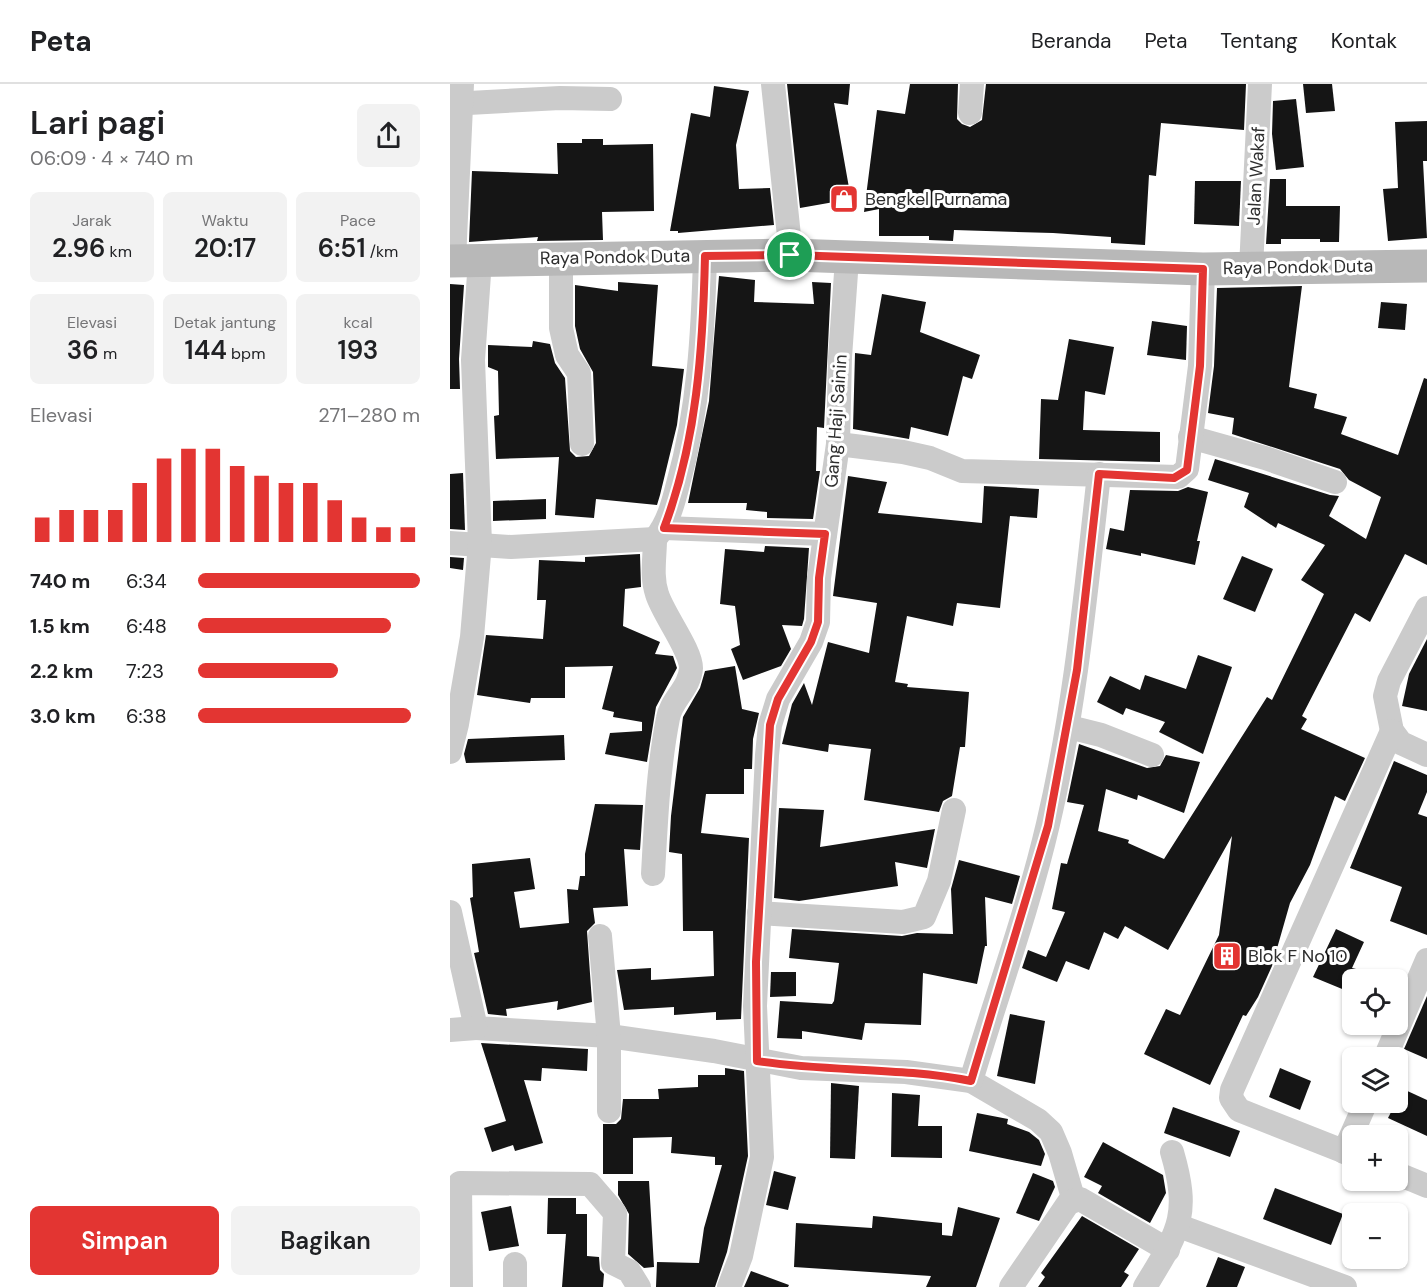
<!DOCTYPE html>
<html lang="id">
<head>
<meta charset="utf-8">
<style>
  body { margin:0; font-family:"DM Sans",sans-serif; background:#f2f2f2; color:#202124; height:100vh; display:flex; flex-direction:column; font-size:22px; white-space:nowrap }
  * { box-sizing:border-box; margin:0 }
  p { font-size:20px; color:#757577 }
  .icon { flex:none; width:33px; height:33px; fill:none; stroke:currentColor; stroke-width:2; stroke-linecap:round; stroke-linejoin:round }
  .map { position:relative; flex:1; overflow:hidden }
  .sheet { display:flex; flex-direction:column; background:#fff; width:450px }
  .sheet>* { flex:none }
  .buttons { position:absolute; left:892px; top:885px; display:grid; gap:12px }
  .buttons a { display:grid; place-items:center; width:66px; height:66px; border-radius:9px; background:#fff; box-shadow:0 2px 4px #0004; font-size:30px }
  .pin { position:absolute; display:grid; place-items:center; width:51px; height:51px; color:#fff; margin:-26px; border:3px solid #fff; border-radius:50%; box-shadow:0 2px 6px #0007 }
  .round { display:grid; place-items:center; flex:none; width:63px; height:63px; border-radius:9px; background:#f2f2f2 }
  .overview { display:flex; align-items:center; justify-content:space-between; height:102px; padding:0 30px }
  h1 { font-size:33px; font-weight:600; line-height:45px }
  .metrics { display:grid; grid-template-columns:repeat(3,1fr); gap:9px; height:102px; padding:6px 30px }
  .metrics div { display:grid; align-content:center; border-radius:9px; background:#f2f2f2; text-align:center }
  .metrics b { font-size:26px; font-weight:600 }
  .metrics small { font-size:16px; font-weight:400 }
  .metrics p { font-size:16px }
  .chart { height:168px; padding:12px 30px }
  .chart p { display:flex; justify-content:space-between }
  .chart svg { width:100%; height:108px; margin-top:6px; stroke:#e33532; stroke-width:6 }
  .cta { display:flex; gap:12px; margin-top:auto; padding:12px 30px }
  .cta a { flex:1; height:69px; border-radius:9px; background:#e33532; color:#fff; font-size:24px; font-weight:600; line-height:69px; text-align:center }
  .cta a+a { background:#f2f2f2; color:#202124 }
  ul { padding:0 30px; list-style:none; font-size:20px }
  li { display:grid; grid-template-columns:96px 72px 1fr; align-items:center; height:45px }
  li i { height:15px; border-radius:8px; background:#e33532 }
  header { display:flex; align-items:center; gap:36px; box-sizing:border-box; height:84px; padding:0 30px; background:#fff; border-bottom:2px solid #e0e0e0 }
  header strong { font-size:28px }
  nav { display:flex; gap:33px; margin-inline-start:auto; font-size:21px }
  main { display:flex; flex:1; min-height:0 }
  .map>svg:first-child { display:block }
</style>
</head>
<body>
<header>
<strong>Peta</strong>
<nav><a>Beranda</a><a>Peta</a><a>Tentang</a><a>Kontak</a></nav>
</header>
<main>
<section class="sheet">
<div class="overview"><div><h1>Lari pagi</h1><p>06:09 · 4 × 740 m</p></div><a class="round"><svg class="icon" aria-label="share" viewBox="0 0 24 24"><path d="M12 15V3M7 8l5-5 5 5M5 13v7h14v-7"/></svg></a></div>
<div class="metrics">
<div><p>Jarak</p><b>2.96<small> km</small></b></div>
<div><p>Waktu</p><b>20:17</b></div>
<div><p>Pace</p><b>6:51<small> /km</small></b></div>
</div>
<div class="metrics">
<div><p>Elevasi</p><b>36<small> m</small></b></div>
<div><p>Detak jantung</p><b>144<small> bpm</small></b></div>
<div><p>kcal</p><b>193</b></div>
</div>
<div class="chart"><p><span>Elevasi</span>271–280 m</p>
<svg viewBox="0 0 160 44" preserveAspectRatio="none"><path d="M5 44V34M15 44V31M25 44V31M35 44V31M45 44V20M55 44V10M65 44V6M75 44V6M85 44V13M95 44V17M105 44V20M115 44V20M125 44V27M135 44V34M145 44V38M155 44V38"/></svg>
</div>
<ul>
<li><b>740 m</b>6:34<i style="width:100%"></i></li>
<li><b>1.5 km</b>6:48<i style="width:87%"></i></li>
<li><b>2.2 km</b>7:23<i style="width:63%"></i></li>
<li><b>3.0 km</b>6:38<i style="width:96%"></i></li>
</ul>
<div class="cta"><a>Simpan</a><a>Bagikan</a></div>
</section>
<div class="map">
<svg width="977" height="1203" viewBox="0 0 977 1203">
  <rect width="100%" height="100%" fill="#fff"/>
  <!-- building -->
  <g fill="#151515">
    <path d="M337,0H400L398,21L384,19L401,115L350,124Z"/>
    <path d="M460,0H508L507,35L512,40L520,43L532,36L536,0H796L794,46L711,39L706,92L699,91L695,161L661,159V153L603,149L504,146L503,157L479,156V152H429V125L414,128L427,26L455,30Z"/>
    <path d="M853,0H882L885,27L856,29Z"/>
    <path d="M264,2L299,7L286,61L289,105L320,104L324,141L228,149V147H220L241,29L260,33Z"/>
    <path d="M846,15L854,83L826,86L822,50L823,17Z"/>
    <path d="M977,37V77H973L977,154L938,157L933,105L948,104L945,38Z"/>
    <path d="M132,55H153V61L203,60L204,127L152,128L153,156L87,157L88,153L19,158L22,87L108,90L107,59H132Z"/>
    <path d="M820,95H836V122H890L889,158H870V155H831V160H816Z"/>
    <path d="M745,97H791L789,142L744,140Z"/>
    <path d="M269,192L305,196L304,218L364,220L362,198L381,199L374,344L367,343L366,387H370L363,435L317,434V428L296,426L297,419H238L259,317Z"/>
    <path d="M168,198L208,201L202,282L234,285L227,341L210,411L207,421L146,415L144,434L105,431L109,373L46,375L44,332L49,331L48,287L38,283V261L82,263L83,257L100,260L105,279L115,294L120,367L126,373L139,372L146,359L143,288L130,265L125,242V201L168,207Z"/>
    <path d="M0,200L14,201L9,275L10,305H0Z"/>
    <path d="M852,202L839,303L867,310L864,324L897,333L891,350L948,371L974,294L977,295V481L955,470L920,538L905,529L852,632L857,635L851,645L915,674L895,717L885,712L860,781L840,819L822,882L808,913L796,932L793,931L760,1001L694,970L716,925L730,931L769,851L782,752L718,866L675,842L668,855L654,848L639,886L616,877L607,898L572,884L578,866L596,873L615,828L602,825L611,779L617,780L634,721L617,718L629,660L697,684L710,682L716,671L750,678L734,729L688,711L687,716L656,705L648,747L679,756L678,759L714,775L817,613L822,616L874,510L851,496L875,461L828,439L826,444L794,423L799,409L758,396L765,375L880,411L889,412L879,432L916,455L931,413L899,396L890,385L782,350L784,334L758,329L764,282L767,204Z"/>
    <path d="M432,210L476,218L470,248L530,271L522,295L513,292L498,352L461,343L459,355L403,345L405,269L421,271Z"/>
    <path d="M931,218L957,220L955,246L928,244Z"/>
    <path d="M702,237L737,242L736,276L697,271Z"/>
    <path d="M619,255L664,263L655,311L635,307L633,346L710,348V378L589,375L591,315L608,316Z"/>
    <path d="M13,389L15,446L0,445V390Z"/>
    <path d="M398,392L437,398L428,429L532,439L534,402L589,405L587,434L560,432L550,524L507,519L503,542L457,532L445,598L458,600L457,603L519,608L515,663H510L502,712L493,717L489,728L414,716L421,665L379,660L378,668L332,660L342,620L354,599L362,621L378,558L419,569L427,519L383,512Z"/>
    <path d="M738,403L758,408L747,457H750L745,481L691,469V472L656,465L660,444L674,447L680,406L728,407Z"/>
    <path d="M96,415V435L43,437V417Z"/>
    <path d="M315,462L359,464L354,535L352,542L332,541L341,565L331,582L293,596L281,565L290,561L285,522L270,520L275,465L314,468Z"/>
    <path d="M190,470L191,503L175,505L173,542L210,558L205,570L223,572L227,584L206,623L197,678L155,670L160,649L192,647V638L163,633L164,628L152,625L163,582L115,583V614H81L80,619L27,611L36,551L93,555L96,516H87L89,476L135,478V473Z"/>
    <path d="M792,472L823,485L805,528L773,515Z"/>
    <path d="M0,473L14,474L13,486L0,484Z"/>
    <path d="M977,555V627L952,622L959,590Z"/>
    <path d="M748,571L782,583L753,670L709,648L715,638L676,624L673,631L647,618L660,592L690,606L695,591L736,605Z"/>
    <path d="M285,582L292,625L309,629L303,655L302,685H294V710H256L251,749L299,754L291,935L266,936V928L224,931V923L174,926L167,886L201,884V896L264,892L263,847H233L232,770L219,768L221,732L233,633L250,604L255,587Z"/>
    <path d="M114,651L115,676L16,679L14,670L18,655Z"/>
    <path d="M944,677L977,691V708L968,730L977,733V851L940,837L952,803L900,784Z"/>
    <path d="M145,720L193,721L190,766L174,765L178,822L143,824L145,839L137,847L142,918L107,926L108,917L56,925L57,932L38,930L24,869L29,868L20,814L23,813L22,780L80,774L85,805L64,808L70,844L119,839L117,805L128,806L130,792H135V770Z"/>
    <path d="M329,724L374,726L370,763L485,745L477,784L445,778L448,802L349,817L324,814Z"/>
    <path d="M509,776L570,792L562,820L535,813L537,862H535L527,900L473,889L471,941L415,939L412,956L352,947V955L327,954L330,917L382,920L384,917L389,879L339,874L342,845L452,852L467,849L503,850L501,805Z"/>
    <path d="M886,845L914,858L902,884L906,885L897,907L863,893Z"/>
    <path d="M321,888H346V912L320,913Z"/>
    <path d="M977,912V975L954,965Z"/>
    <path d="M560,930L595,937L585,1000L547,992Z"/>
    <path d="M31,959L138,965L137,987L92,984L91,997L74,996L93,1059L65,1067L63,1061L42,1068L34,1044L56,1037Z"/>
    <path d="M275,984L294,987L298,1072L277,1168L265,1203H206L207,1178L249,1179L254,1144L272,1081H265V1073L221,1069L222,1053L183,1054V1090H153V1040H166L171,1035L173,1015H209L208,1005L248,1003V991H275Z"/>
    <path d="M830,984L861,997L850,1026L819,1013Z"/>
    <path d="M381,999L409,1002L405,1075L380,1074Z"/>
    <path d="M953,1005L977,1016V1052L938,1034Z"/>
    <path d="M442,1009L470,1011L468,1042H492V1074L441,1073Z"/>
    <path d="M723,1023L790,1047L780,1073L714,1049Z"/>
    <path d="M527,1029L558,1035L557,1040L579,1048L589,1056L595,1070L591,1082L519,1067Z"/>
    <path d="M653,1058L713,1091L716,1109L700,1139L648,1109L652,1102L634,1093Z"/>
    <path d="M324,1087L346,1093L338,1126L316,1121Z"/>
    <path d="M583,1089L603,1097L605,1103L589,1137L566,1129Z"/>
    <path d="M168,1097H199L204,1183L194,1184L178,1170L179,1130L168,1111Z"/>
    <path d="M825,1104L893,1130L881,1161L813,1135Z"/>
    <path d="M98,1114H126V1130H137V1172L149,1173L150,1186L154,1190L153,1203H112L116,1150H97Z"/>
    <path d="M61,1122L69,1162L39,1167L31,1128Z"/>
    <path d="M508,1123L550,1134L526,1203H476L481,1192L344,1183L346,1139L422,1144L423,1132L492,1139V1151L502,1152Z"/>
    <path d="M632,1132L689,1165L674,1188L679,1191L671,1203H588L595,1193L591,1189Z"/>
    <path d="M768,1173L795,1183L787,1203H756Z"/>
    <path d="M301,1187L339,1201L338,1203H294Z"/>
  </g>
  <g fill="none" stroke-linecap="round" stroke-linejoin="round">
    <!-- minor -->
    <g stroke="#cbcbcb" stroke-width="24">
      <path d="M323,0L341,171"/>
      <path d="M0,20L110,14L160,15"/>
      <path d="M520,29L522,0"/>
      <path d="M111,173V244L117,271L129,289L132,360"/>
      <path d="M4,177L12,0"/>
      <path d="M801,184L810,0"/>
      <path d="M740,353L815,374L885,398"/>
      <path d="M388,360L453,368L480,374L512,387L728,393L737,385L750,282L753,185"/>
      <path d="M214,444L375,450"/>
      <path d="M205,455C218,439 223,420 228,400C249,325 253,249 255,172"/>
      <path d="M0,459L61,463L205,455C205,473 201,492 207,510C213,530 241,566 241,584C240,604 221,616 218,634C208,685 206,737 203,790"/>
      <path d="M977,524L939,597L935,612L942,647L951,659L977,671"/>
      <path d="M619,643L651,651L702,671"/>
      <path d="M0,668L7,640L22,553L30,459L23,276L30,176"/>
      <path d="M0,828L26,944L159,952L264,967L351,984L456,988L521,997L588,1036L601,1048L610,1069L624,1117"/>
      <path d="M309,829L453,838L474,833L489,797L504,726"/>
      <path d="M150,852L159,952V1027"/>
      <path d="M0,946L26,944"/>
      <path d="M935,974L977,876"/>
      <path d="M521,997C546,913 578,826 598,740C625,625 636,507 649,390"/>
      <path d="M894,1068L916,1018"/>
      <path d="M903,1071L789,1026L781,1014L782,1006L942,647"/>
      <path d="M948,1090L977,1102"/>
      <path d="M729,1142L895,1203"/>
      <path d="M65,1180V1203"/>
      <path d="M11,1203L10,1099L140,1100L165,1129L163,1179L179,1187L189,1203"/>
      <path d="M279,1203L291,1172L312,1073L305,922L317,671L320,641L328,615L361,558L368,538L369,494L388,360L390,273L397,175"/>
      <path d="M561,1203L619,1118L630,1115L718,1166"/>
      <path d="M695,1203C728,1148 741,1133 722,1068"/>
    </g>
    <!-- secondary -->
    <path stroke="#b8b8b8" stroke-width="33" d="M0,177L341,171L753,185L977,182"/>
  </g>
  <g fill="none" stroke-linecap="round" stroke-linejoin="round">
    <!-- route casing -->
    <g stroke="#fff" stroke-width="12">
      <path id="route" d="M340,171L753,185L750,282L737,386L724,394L649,390L627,586L598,742L521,997C450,983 378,988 307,977L306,878L320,641L328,615L361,558L368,538L369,494L375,450L214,444C247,357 253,264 255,172Z"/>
    </g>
    <!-- route -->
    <use href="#route" stroke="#e33532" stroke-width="8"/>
  </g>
  <!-- icons -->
  <defs>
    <g id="shop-square" transform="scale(1.5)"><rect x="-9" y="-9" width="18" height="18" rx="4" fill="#e33532" stroke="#fff"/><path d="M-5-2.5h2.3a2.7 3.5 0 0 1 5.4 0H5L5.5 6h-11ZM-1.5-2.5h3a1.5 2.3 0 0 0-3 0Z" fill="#fff"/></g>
    <g id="building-square" transform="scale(1.5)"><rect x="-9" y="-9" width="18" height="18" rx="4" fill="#e33532" stroke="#fff"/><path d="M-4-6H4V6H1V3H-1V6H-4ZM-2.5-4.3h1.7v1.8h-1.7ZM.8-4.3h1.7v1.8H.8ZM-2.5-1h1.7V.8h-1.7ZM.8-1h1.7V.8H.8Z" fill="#fff"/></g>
  </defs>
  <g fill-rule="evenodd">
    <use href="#shop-square" x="394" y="115"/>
    <use href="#building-square" x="777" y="872"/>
  </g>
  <g text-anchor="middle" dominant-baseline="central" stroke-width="6" stroke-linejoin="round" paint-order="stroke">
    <!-- street labels -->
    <g font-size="18" fill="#2e2e2e" stroke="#fff">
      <text transform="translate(806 92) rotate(-87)">Jalan Wakaf</text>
      <text transform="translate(165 173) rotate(-1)">Raya Pondok Duta</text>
      <text transform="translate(848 183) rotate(-1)">Raya Pondok Duta</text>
      <text transform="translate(386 337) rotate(-86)">Gang Haji Sainin</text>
    </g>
    <!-- poi labels -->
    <g font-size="18" fill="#2e2e2e" stroke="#fff" text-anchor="start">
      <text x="415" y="115">Bengkel Purnama</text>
      <text x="798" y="872">Blok F No 10</text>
    </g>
  </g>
</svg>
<div class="buttons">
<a><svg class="icon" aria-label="locate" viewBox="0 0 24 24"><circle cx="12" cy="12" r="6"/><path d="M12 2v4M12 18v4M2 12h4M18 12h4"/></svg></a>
<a><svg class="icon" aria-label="layers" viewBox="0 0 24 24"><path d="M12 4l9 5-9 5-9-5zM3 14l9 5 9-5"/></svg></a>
<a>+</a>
<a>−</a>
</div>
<div class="pin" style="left:340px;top:171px;background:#1e9e55"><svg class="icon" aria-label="arrive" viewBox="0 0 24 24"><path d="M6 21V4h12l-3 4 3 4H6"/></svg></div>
</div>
</main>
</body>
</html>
